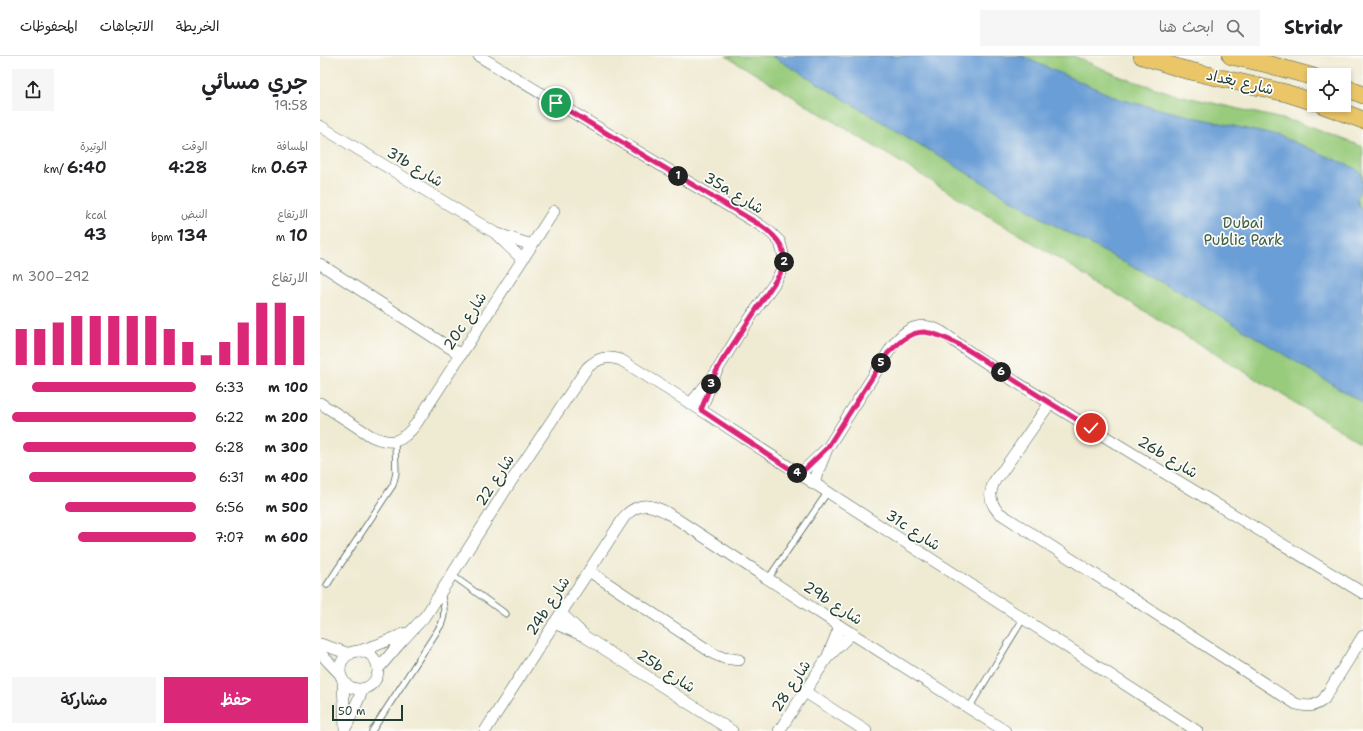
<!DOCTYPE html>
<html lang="ar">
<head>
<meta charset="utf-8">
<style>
  body { margin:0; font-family:"Shantell Sans","Playpen Sans Arabic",sans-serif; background:#f6f6f6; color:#202124; direction:rtl; height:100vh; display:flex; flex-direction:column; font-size:15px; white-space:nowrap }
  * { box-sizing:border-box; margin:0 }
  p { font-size:13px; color:#757577 }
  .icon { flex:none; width:22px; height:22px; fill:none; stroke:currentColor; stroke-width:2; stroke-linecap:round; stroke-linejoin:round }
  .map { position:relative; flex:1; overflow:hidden; direction:ltr }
  .sheet { display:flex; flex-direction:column; background:#fff; width:320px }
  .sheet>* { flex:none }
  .fabs { position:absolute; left:987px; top:12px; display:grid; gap:8px }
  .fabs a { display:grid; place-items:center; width:44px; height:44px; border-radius:0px; background:#fff; box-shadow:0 2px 6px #0003; font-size:20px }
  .scale { position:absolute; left:12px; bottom:10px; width:71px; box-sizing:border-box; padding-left:4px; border:2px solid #1f3d34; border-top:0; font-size:11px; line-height:14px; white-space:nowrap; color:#1f3d34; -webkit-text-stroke:3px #fdfcf7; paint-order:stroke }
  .pin { position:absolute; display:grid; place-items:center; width:34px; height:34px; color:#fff; margin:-17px; border:2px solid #fff; border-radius:50%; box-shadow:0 1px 4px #0007 }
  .km { position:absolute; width:20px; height:20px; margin:-10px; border-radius:50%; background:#222; color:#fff; font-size:11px; line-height:20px; text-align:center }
  .round { display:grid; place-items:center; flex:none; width:42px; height:42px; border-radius:0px; background:#f6f6f6 }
  .summary { display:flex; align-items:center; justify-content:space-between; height:68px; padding:0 12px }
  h1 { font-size:22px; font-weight:600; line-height:30px }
  .metrics { display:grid; grid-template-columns:repeat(3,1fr); gap:6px; height:68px; padding:4px 12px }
  .metrics div { display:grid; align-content:center }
  .metrics b { font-size:17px; font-weight:600 }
  .metrics small { font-size:11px; font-weight:400 }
  .metrics p { font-size:11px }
  .chart { height:112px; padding:8px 12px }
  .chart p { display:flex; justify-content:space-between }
  .chart svg { width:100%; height:72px; margin-top:4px; stroke:#db2777; stroke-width:6 }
  .cta { display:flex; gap:8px; margin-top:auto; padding:8px 12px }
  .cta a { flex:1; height:46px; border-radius:0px; background:#db2777; color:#fff; font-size:16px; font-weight:600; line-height:46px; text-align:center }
  .cta a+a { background:#f6f6f6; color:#202124 }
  ul { padding:0 12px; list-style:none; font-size:13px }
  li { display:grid; grid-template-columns:64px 48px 1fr; align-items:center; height:30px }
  li i { height:10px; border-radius:5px; background:#db2777 }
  header { display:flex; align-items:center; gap:24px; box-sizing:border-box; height:56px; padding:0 20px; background:#fff; border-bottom:1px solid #e0e0e0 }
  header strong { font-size:19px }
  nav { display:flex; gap:22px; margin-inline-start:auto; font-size:14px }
  .search { width:280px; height:36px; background:#f6f6f6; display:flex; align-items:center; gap:10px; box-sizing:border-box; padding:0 14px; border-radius:0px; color:#757577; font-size:15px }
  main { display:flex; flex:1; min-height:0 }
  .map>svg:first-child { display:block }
</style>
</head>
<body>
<header>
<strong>Stridr</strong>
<div class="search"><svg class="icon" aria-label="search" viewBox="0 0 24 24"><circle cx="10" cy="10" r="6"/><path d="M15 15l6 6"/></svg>ابحث هنا</div>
<nav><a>الخريطة</a><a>الاتجاهات</a><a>المحفوظات</a></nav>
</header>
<main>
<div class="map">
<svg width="1043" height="675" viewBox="0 0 1043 675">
  <rect width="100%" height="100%" fill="#fdfcf7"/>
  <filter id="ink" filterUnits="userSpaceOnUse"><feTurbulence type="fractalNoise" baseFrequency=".025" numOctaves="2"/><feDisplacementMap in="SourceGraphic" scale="8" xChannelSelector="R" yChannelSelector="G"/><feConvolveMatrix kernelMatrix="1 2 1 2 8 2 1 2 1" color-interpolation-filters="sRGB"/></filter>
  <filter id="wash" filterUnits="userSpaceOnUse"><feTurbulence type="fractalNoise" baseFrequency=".012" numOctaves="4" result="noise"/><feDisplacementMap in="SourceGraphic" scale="16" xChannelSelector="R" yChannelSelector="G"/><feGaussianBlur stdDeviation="0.9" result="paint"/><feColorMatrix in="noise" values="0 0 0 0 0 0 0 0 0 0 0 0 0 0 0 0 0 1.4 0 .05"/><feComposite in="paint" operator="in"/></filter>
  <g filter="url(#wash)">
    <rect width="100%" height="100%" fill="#efead2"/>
    <!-- green -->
    <path fill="#98cb7c" stroke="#5c8458" d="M406,0H754L801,21L854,38L979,67L1043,91V388Z"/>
    <!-- water -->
    <path fill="#6b9ed6" stroke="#456e85" d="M452,0H701L802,44L852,56L962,81L1035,112L1042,118V129L1037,142L1039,150L1043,153V347L875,244L732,168Z"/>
  </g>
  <g filter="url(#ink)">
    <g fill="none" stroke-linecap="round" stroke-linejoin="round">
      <!-- lane casing -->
      <g stroke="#3e574c" stroke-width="7">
        <g id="lane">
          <path d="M132,519L186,558"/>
          <path d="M448,523L507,437"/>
          <path d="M7,529L73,429L76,417L75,386"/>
          <path d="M649,652L703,563"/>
          <path d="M52,675L121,569C126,558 124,549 121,537"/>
        </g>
      </g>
      <!-- street casing -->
      <g stroke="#3e574c" stroke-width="12">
        <g id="street">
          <path d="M159,0L440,169L451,177L460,186L464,202L463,211L456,225L419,278L395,318L370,348"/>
          <path d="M0,70L175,177L212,189"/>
          <path d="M177,179L202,203"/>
          <path d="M0,208L141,299"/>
          <path d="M0,347L51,380C73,390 82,386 96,368L234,155"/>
          <path d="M381,354L392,326"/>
          <path d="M682,415C670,428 666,442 678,456L976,648C988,651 995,651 1004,643L1043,580"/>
          <path d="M479,419L505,394"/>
          <path d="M679,420L730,347"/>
          <path d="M493,428L507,393L573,289C583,276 595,266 613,272C624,275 632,284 641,290C670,310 700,329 730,347C834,411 939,474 1043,537"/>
          <path d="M269,515L394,598L404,602L419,604"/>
          <path d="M241,557L263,578"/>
          <path d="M234,567L264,580L412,675"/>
          <path d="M0,588L30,598"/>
          <circle cx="39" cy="614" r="19"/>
          <path d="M39,595L57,589L86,577"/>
          <path d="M0,597L20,618"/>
          <path d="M509,600L532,577"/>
          <path d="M58,613L80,587L107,558L190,427L267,312C278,302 287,299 301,304L381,354L877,675"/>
          <path d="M23,625L25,674"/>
          <path d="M485,636L546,675"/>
          <path d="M27,669L43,633"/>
          <path d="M165,675L241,557L305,460C319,446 330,448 346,456L520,570L685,675"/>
          <path d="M459,675L507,602L520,570"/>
        </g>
      </g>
      <!-- primary casing -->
      <g stroke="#3e574c" stroke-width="18">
        <g id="primary">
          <path d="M822,0L862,13L966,37L994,46"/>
          <path d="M911,0L947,8L994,21"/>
          <path d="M1024,31L1043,39"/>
          <path d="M1003,49L1043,64"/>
        </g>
      </g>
      <!-- lane -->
      <use href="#lane" stroke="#fff" stroke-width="5.5"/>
      <!-- street -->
      <use href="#street" stroke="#fff" stroke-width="11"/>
      <!-- primary -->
      <use href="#primary" stroke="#ebc669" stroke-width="17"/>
    </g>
  </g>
  <g fill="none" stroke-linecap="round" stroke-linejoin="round" filter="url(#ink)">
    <!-- route casing -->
    <g stroke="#fff" stroke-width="8">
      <path id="route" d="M236,47L440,169C459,182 470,194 460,218L402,305L395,318L381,354L479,419L507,392L568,297C578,288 589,276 604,276C629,278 666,306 688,320C715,338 743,355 771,372"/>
    </g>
    <!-- route -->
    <use href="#route" stroke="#db2777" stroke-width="5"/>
  </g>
  <g text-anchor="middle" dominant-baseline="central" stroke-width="3.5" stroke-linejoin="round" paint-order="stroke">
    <!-- street labels -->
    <g font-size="15" fill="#1f3d34" stroke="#fdfcf7">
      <text transform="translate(920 26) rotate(13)">شارع بغداد</text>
      <text transform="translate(95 111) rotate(31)">31b شارع</text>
      <text transform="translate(414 137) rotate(31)">35a شارع</text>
      <text transform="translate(145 265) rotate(-57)">20c شارع</text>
      <text transform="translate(848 401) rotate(31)">26b شارع</text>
      <text transform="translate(175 424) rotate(-57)">شارع 22</text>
      <text transform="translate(593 474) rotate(33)">31c شارع</text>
      <text transform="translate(513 547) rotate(33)">29b شارع</text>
      <text transform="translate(228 550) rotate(-57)">24b شارع</text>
      <text transform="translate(346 615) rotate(33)">25b شارع</text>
      <text transform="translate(471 630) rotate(-57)">شارع 28</text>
    </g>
    <!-- park labels -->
    <g font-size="15" fill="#3d6046" stroke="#fdfcf7">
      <text x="923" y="167">Dubai<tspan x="923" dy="17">Public Park</tspan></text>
    </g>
  </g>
</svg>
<div class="fabs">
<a><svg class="icon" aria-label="locate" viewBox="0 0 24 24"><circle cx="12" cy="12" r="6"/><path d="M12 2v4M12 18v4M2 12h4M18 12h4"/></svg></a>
</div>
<div class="scale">50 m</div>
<div class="pin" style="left:236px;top:47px;background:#1e9e55"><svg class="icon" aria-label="arrive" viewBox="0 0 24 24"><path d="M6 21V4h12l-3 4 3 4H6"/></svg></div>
<div class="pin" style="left:771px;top:372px;background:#d93025"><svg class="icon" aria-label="check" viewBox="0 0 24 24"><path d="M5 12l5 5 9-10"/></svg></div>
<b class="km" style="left:358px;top:120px">1</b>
<b class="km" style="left:464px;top:206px">2</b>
<b class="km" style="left:391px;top:328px">3</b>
<b class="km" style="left:477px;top:417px">4</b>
<b class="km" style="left:561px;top:307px">5</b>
<b class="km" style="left:681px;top:316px">6</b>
</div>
<section class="sheet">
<div class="summary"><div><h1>جري مسائي</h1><p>19:58</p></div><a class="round"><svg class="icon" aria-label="share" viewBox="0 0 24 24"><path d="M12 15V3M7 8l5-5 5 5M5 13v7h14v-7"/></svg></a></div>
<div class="metrics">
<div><p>المسافة</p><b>0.67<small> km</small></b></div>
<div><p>الوقت</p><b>4:28</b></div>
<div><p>الوتيرة</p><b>6:40<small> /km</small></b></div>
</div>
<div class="metrics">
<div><p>الارتفاع</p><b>10<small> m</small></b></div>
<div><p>النبض</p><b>134<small> bpm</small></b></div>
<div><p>kcal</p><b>43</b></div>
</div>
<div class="chart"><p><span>الارتفاع</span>292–300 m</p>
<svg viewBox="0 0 160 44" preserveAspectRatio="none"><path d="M5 44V22M15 44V22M25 44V18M35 44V14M45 44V14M55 44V14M65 44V14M75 44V14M85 44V22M95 44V30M105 44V38M115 44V30M125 44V18M135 44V6M145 44V6M155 44V14"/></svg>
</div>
<ul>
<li><b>100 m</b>6:33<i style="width:89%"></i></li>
<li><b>200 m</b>6:22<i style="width:100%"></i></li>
<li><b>300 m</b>6:28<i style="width:94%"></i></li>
<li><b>400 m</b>6:31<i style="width:91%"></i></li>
<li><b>500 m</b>6:56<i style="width:71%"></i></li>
<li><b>600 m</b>7:07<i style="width:64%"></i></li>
</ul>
<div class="cta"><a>حفظ</a><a>مشاركة</a></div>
</section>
</main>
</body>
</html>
